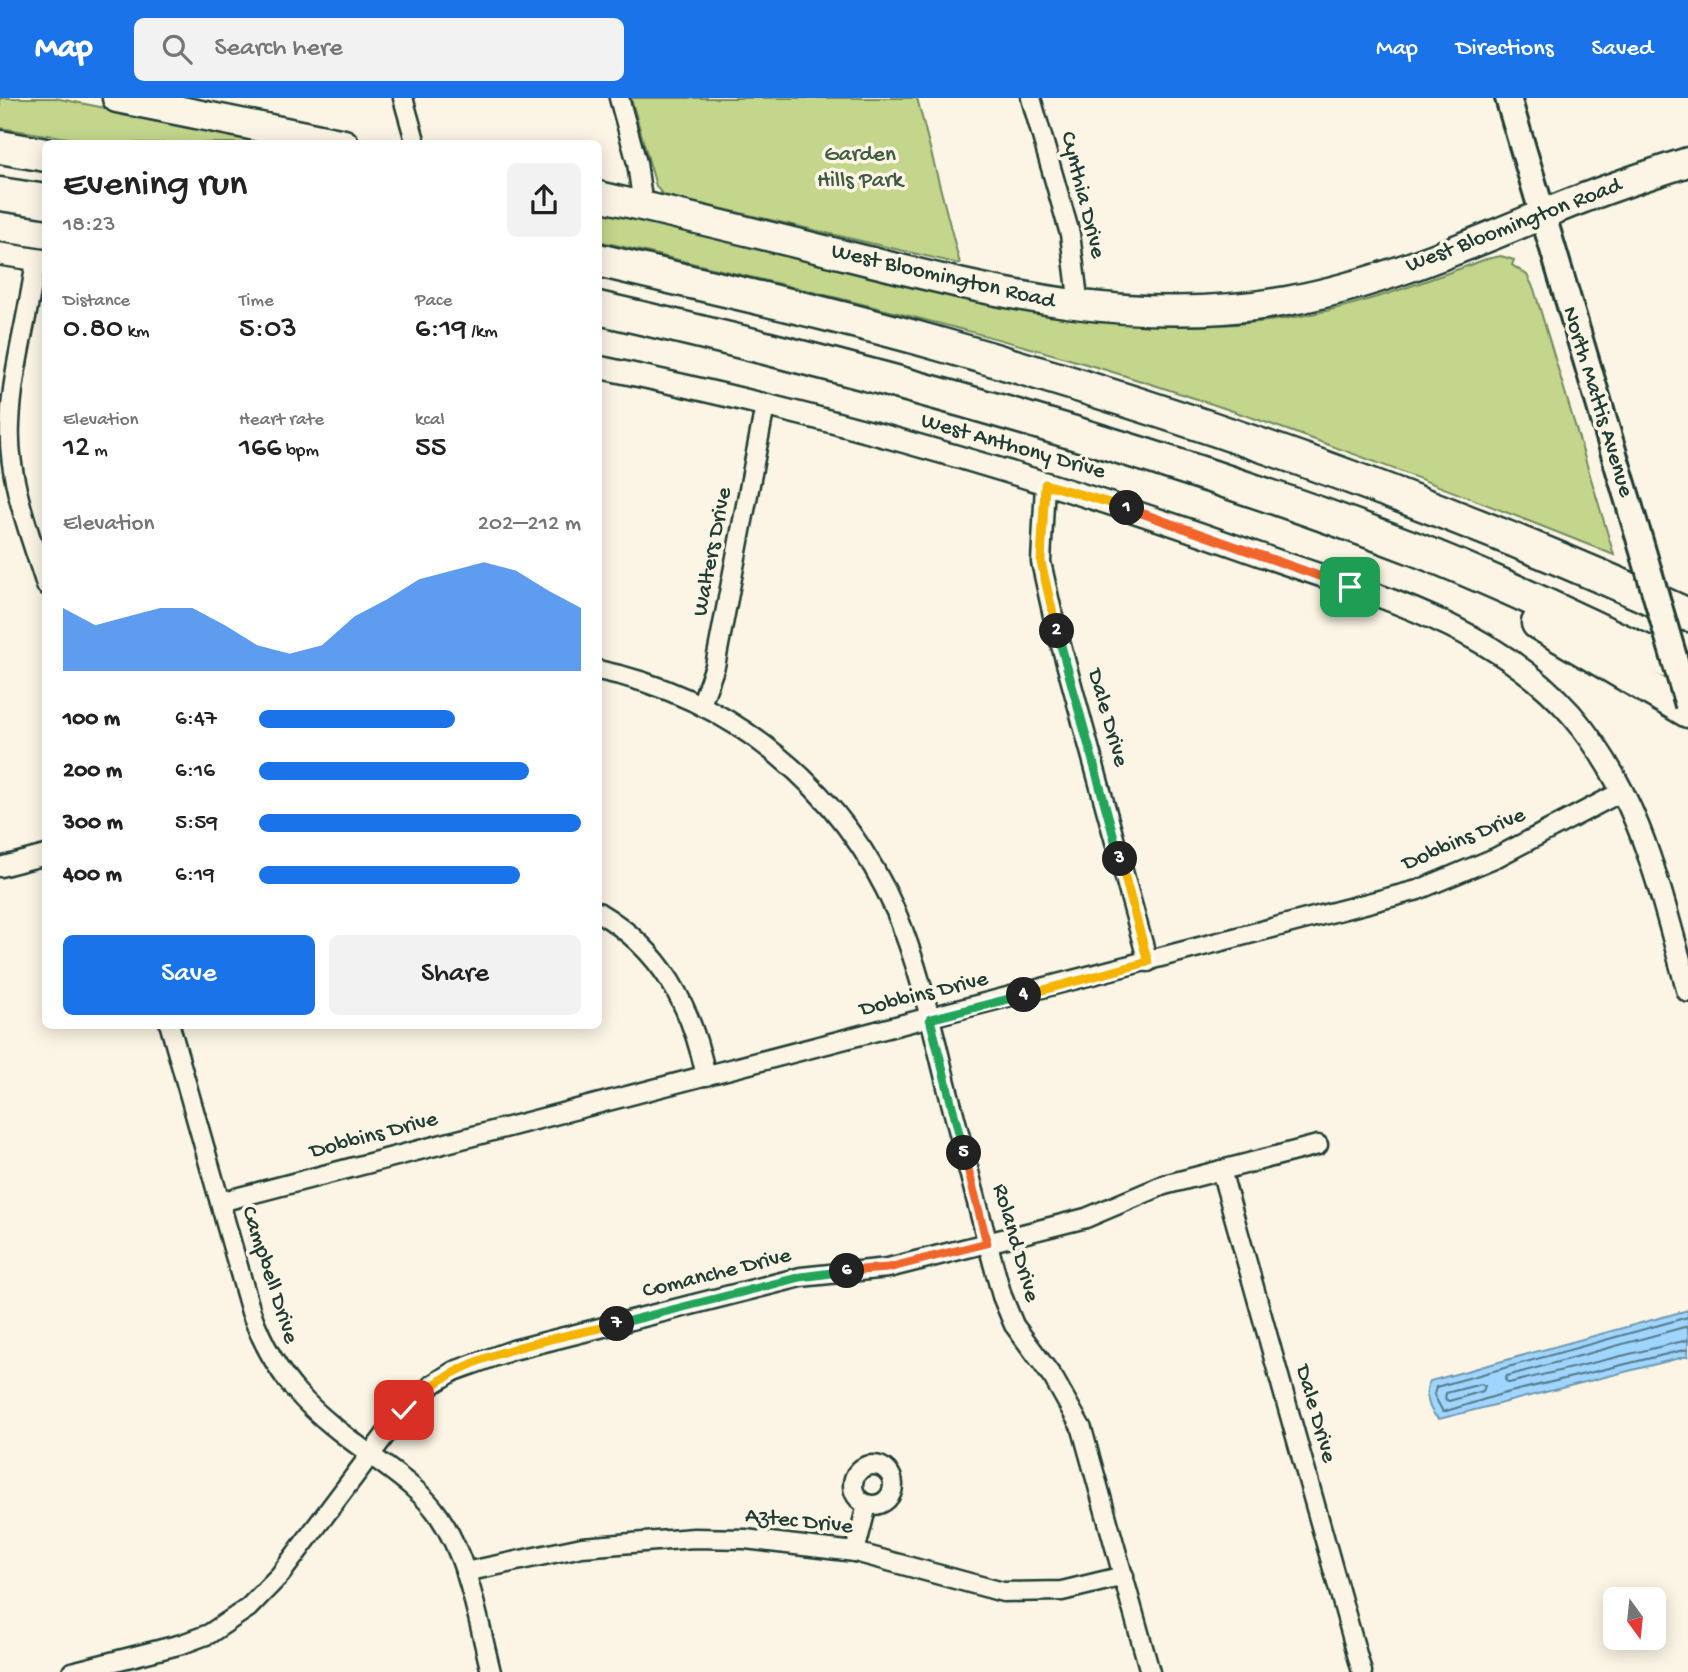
<!DOCTYPE html>
<html lang="en">
<head>
<meta charset="utf-8">
<style>
  body { margin:0; font-family:"Gochi Hand",sans-serif; background:#f2f2f2; color:#222; height:100vh; display:flex; flex-direction:column; font-size:26px; white-space:nowrap }
  * { box-sizing:border-box; margin:0 }
  p { font-size:23px; color:#767676 }
  .icon { flex:none; width:38px; height:38px; fill:none; stroke:currentColor; stroke-width:2; stroke-linecap:round; stroke-linejoin:round }
  .map { position:relative; flex:1; overflow:hidden }
  .panel { position:absolute; left:42px; top:42px; width:560px; height:889px; display:flex; flex-direction:column; background:#fff; border-radius:10px; box-shadow:0 4px 18px #0003 }
  .panel>* { flex:none }
  .needle { width:46px; rotate:165deg }
  .fabs { position:absolute; left:1603px; top:1489px; display:grid; gap:14px }
  .fabs a { display:grid; place-items:center; width:63px; height:63px; border-radius:10px; background:#fff; box-shadow:0 4px 18px #0003; font-size:35px }
  .pin { position:absolute; display:grid; place-items:center; width:60px; height:60px; color:#fff; margin:-30px; border-radius:14px; box-shadow:0 4px 10px #0006 }
  .km { position:absolute; width:35px; height:35px; margin:-18px; border-radius:50%; background:#222; color:#fff; font-size:19px; line-height:35px; text-align:center }
  .round { display:grid; place-items:center; flex:none; width:74px; height:74px; border-radius:10px; background:#f2f2f2 }
  .headline { display:flex; align-items:center; justify-content:space-between; height:119px; padding:0 21px }
  h1 { font-size:38px; font-weight:600; line-height:52px }
  .figures { display:grid; grid-template-columns:repeat(3,1fr); gap:10px; height:119px; padding:7px 21px }
  .figures div { display:grid; align-content:center }
  .figures b { font-size:30px; font-weight:600 }
  .figures small { font-size:19px; font-weight:400 }
  .figures p { font-size:19px }
  .chart { height:196px; padding:14px 21px }
  .chart p { display:flex; justify-content:space-between }
  .chart svg { width:100%; height:126px; margin-top:7px; fill:#1a73e8; opacity:.7 }
  .action { display:flex; gap:14px; margin-top:auto; padding:14px 21px }
  .action a { flex:1; height:80px; border-radius:10px; background:#1a73e8; color:#fff; font-size:28px; font-weight:600; line-height:80px; text-align:center }
  .action a+a { background:#f2f2f2; color:#222 }
  ul { padding:0 21px; list-style:none; font-size:23px }
  li { display:grid; grid-template-columns:112px 84px 1fr; align-items:center; height:52px }
  li i { height:18px; border-radius:9px; background:#1a73e8 }
  header { display:flex; align-items:center; gap:42px; box-sizing:border-box; height:98px; padding:0 35px; background:#1a73e8; color:#fff }
  header strong { font-size:33px }
  nav { display:flex; gap:38px; margin-inline-start:auto; font-size:24px }
  .search { width:490px; height:63px; background:#f2f2f2; display:flex; align-items:center; gap:18px; box-sizing:border-box; padding:0 24px; border-radius:10px; color:#767676; font-size:26px }
  .map>svg:first-child { display:block }
</style>
</head>
<body>
<header>
<strong>Map</strong>
<div class="search"><svg class="icon" aria-label="search" viewBox="0 0 24 24"><circle cx="10" cy="10" r="6"/><path d="M15 15l6 6"/></svg>Search here</div>
<nav><a>Map</a><a>Directions</a><a>Saved</a></nav>
</header>
<div class="map">
<svg width="1688" height="1574" viewBox="0 0 1688 1574">
  <rect width="100%" height="100%" fill="#fcf5e5"/>
  <filter id="ink" filterUnits="userSpaceOnUse"><feTurbulence type="fractalNoise" baseFrequency=".0143" numOctaves="2"/><feDisplacementMap in="SourceGraphic" scale="14" xChannelSelector="R" yChannelSelector="G"/><feConvolveMatrix kernelMatrix="1 2 1 2 8 2 1 2 1" color-interpolation-filters="sRGB"/></filter>
  <g filter="url(#ink)">
    <!-- green -->
    <g fill="#c3d68b" stroke="#718a60" stroke-width="2">
      <path d="M0,0H55L281,45H101L0,30Z"/>
      <path d="M631,0H917L960,166L663,97L656,88Z"/>
      <path d="M599,112C693,133 787,155 882,178C1021,212 1138,242 1284,221C1353,211 1420,185 1486,161L1501,158L1514,162L1512,167L1527,177L1534,191L1614,457C1437,386 1259,317 1076,263C918,217 758,181 599,143Z"/>
    </g>
    <!-- water -->
    <path fill="#a0d5ff" stroke="#6c98ae" stroke-width="2" d="M1688,1212V1258L1439,1321C1429,1314 1423,1294 1430,1283Z"/>
    <g fill="none" stroke-linecap="round" stroke-linejoin="round">
      <!-- shore -->
      <g stroke="#537a85" stroke-width="2">
        <path d="M1688,1219L1436,1289L1434,1297L1443,1314L1502,1296L1688,1251"/>
        <path d="M1688,1228L1507,1278L1505,1282L1509,1285L1688,1242"/>
        <path d="M1481,1286L1485,1288L1483,1293L1449,1303L1445,1301L1446,1295Z"/>
      </g>
      <!-- minor casing -->
      <g stroke="#1f3d34" stroke-width="23">
        <g id="minor">
          <path d="M403,0L416,46"/>
          <path d="M619,0L637,65L643,108"/>
          <path d="M1031,0L1070,136L1079,208"/>
          <path d="M36,162C29,216 12,271 10,326C7,380 30,436 46,487"/>
          <path d="M1045,386L1041,464L1053,518L1148,864"/>
          <path d="M598,572C731,599 842,690 896,814C920,871 933,933 948,993C966,1061 983,1130 1002,1198L1014,1227L1054,1281L1082,1331L1150,1574"/>
          <path d="M701,607L715,568L765,308"/>
          <path d="M0,769L46,757"/>
          <path d="M598,814C662,852 691,907 706,978"/>
          <path d="M170,928L251,1214C277,1285 312,1314 372,1358C396,1376 422,1393 439,1418C469,1462 478,1523 491,1574"/>
          <path d="M1221,1072L1362,1574"/>
          <path d="M220,1104L1418,792L1497,759L1623,693"/>
          <circle cx="873" cy="1387" r="20"/>
          <path d="M855,1454L867,1407"/>
          <path d="M465,1474L582,1449L694,1440L745,1441L855,1454L1003,1494L1062,1493L1124,1478"/>
          <path d="M72,1574L182,1546L209,1536L248,1510L280,1477L404,1312L433,1286L454,1273L513,1252L801,1179L888,1170L1086,1120L1164,1087L1318,1047"/>
        </g>
      </g>
      <!-- tertiary casing -->
      <g stroke="#1f3d34" stroke-width="26">
        <g id="tertiary">
          <path d="M0,156L46,163"/>
          <path d="M598,269C821,315 1041,379 1255,455C1365,494 1491,525 1571,616C1641,697 1660,793 1688,893"/>
        </g>
      </g>
      <!-- secondary casing -->
      <g stroke="#1f3d34" stroke-width="30">
        <path id="secondary" d="M1508,0L1637,433"/>
      </g>
      <!-- primary casing -->
      <g stroke="#1f3d34" stroke-width="33">
        <g id="primary">
          <path d="M117,0L344,46"/>
          <path d="M598,98C683,117 768,138 852,159C999,196 1134,230 1287,203C1375,187 1457,152 1539,118C1588,97 1638,80 1688,64"/>
        </g>
      </g>
      <!-- motorway casing -->
      <g stroke="#1f3d34" stroke-width="37">
        <g id="motorway">
          <path d="M0,49L46,57"/>
          <path d="M0,96L46,103"/>
          <path d="M598,162C714,190 831,215 946,248C1199,320 1448,408 1688,517"/>
          <path d="M598,210C875,273 1148,349 1413,450C1506,486 1597,532 1688,573"/>
          <path d="M1538,525L1688,613"/>
        </g>
      </g>
      <!-- minor -->
      <use href="#minor" stroke="#fcf5e5" stroke-width="18"/>
      <!-- tertiary -->
      <use href="#tertiary" stroke="#fcf5e5" stroke-width="21"/>
      <!-- secondary -->
      <use href="#secondary" stroke="#fcf5e5" stroke-width="24"/>
      <!-- primary -->
      <use href="#primary" stroke="#fcf5e5" stroke-width="28"/>
      <!-- motorway -->
      <use href="#motorway" stroke="#fcf5e5" stroke-width="32"/>
      <!-- secondary-bridge casing -->
      <g stroke="#1f3d34" stroke-width="30" stroke-linecap="butt">
        <path id="secondary-bridge" d="M1637,433L1688,607"/>
      </g>
      <!-- secondary-bridge -->
      <use href="#secondary-bridge" stroke="#fcf5e5" stroke-width="24"/>
    </g>
  </g>
  <g fill="none" stroke-linecap="round" stroke-linejoin="round" filter="url(#ink)">
    <!-- split-1 casing -->
    <g stroke="#fff" stroke-width="14">
      <path id="split-1" d="M1127,410L1350,489"/>
    </g>
    <!-- split-2 casing -->
    <g stroke="#fff" stroke-width="14">
      <path id="split-2" d="M1057,533L1041,464L1045,386L1127,410"/>
    </g>
    <!-- split-3 casing -->
    <g stroke="#fff" stroke-width="14">
      <path id="split-3" d="M1057,533L1120,761"/>
    </g>
    <!-- split-4 casing -->
    <g stroke="#fff" stroke-width="14">
      <path id="split-4" d="M1024,897L1148,864L1120,761"/>
    </g>
    <!-- split-5 casing -->
    <g stroke="#fff" stroke-width="14">
      <path id="split-5" d="M964,1055L930,921L1024,897"/>
    </g>
    <!-- split-6 casing -->
    <g stroke="#fff" stroke-width="14">
      <path id="split-6" d="M847,1173L888,1170L987,1145L964,1055"/>
    </g>
    <!-- split-7 casing -->
    <g stroke="#fff" stroke-width="14">
      <path id="split-7" d="M617,1226L801,1179L847,1173"/>
    </g>
    <!-- split-8 casing -->
    <g stroke="#fff" stroke-width="14">
      <path id="split-8" d="M404,1312C459,1254 543,1244 617,1226"/>
    </g>
    <!-- split-1 -->
    <use href="#split-1" stroke="#f0652b" stroke-width="9"/>
    <!-- split-2 -->
    <use href="#split-2" stroke="#f5b400" stroke-width="9"/>
    <!-- split-3 -->
    <use href="#split-3" stroke="#22a559" stroke-width="9"/>
    <!-- split-4 -->
    <use href="#split-4" stroke="#f5b400" stroke-width="9"/>
    <!-- split-5 -->
    <use href="#split-5" stroke="#22a559" stroke-width="9"/>
    <!-- split-6 -->
    <use href="#split-6" stroke="#f0652b" stroke-width="9"/>
    <!-- split-7 -->
    <use href="#split-7" stroke="#22a559" stroke-width="9"/>
    <!-- split-8 -->
    <use href="#split-8" stroke="#f5b400" stroke-width="9"/>
  </g>
  <g text-anchor="middle" dominant-baseline="central" stroke-width="7" stroke-linejoin="round" paint-order="stroke">
    <!-- park labels -->
    <g font-size="23" fill="#405c45" stroke="#fcf5e5">
      <text x="860" y="57">Garden<tspan x="860" dy="26">Hills Park</tspan></text>
    </g>
    <!-- street labels -->
    <g font-size="23" fill="#1f3d34" stroke="#fcf5e5">
      <text transform="translate(1082 97) rotate(76)">Cynthia Drive</text>
      <text transform="translate(1514 128) rotate(-21)">West Bloomington Road</text>
      <text transform="translate(943 179) rotate(13)">West Bloomington Road</text>
      <text transform="translate(1597 304) rotate(73)">North Mattis Avenue</text>
      <text transform="translate(1013 349) rotate(16)">West Anthony Drive</text>
      <text transform="translate(713 454) rotate(-79)">Walters Drive</text>
      <text transform="translate(1107 620) rotate(74)">Dale Drive</text>
      <text transform="translate(1464 742) rotate(-23)">Dobbins Drive</text>
      <text transform="translate(924 897) rotate(-14)">Dobbins Drive</text>
      <text transform="translate(374 1038) rotate(-15)">Dobbins Drive</text>
      <text transform="translate(1015 1145) rotate(74)">Roland Drive</text>
      <text transform="translate(717 1176) rotate(-14)">Comanche Drive</text>
      <text transform="translate(269 1177) rotate(72)">Campbell Drive</text>
      <text transform="translate(1315 1316) rotate(74)">Dale Drive</text>
      <text transform="translate(799 1424) rotate(6)">Aztec Drive</text>
    </g>
  </g>
</svg>
<div class="fabs">
<a><svg class="needle" viewBox="-14 -14 28 28"><path d="M0-13l5 13h-10z" fill="#e53935"/><path d="M0 13l5-13h-10z" fill="#767676"/></svg></a>
</div>
<div class="pin" style="left:1350px;top:489px;background:#1e9e55"><svg class="icon" aria-label="arrive" viewBox="0 0 24 24"><path d="M6 21V4h12l-3 4 3 4H6"/></svg></div>
<div class="pin" style="left:404px;top:1312px;background:#d93025"><svg class="icon" aria-label="check" viewBox="0 0 24 24"><path d="M5 12l5 5 9-10"/></svg></div>
<b class="km" style="left:1127px;top:410px">1</b>
<b class="km" style="left:1057px;top:533px">2</b>
<b class="km" style="left:1120px;top:761px">3</b>
<b class="km" style="left:1024px;top:897px">4</b>
<b class="km" style="left:964px;top:1055px">5</b>
<b class="km" style="left:847px;top:1173px">6</b>
<b class="km" style="left:617px;top:1226px">7</b>
<section class="panel">
<div class="headline"><div><h1>Evening run</h1><p>18:23</p></div><a class="round"><svg class="icon" aria-label="share" viewBox="0 0 24 24"><path d="M12 15V3M7 8l5-5 5 5M5 13v7h14v-7"/></svg></a></div>
<div class="figures">
<div><p>Distance</p><b>0.80<small> km</small></b></div>
<div><p>Time</p><b>5:03</b></div>
<div><p>Pace</p><b>6:19<small> /km</small></b></div>
</div>
<div class="figures">
<div><p>Elevation</p><b>12<small> m</small></b></div>
<div><p>Heart rate</p><b>166<small> bpm</small></b></div>
<div><p>kcal</p><b>55</b></div>
</div>
<div class="chart"><p><span>Elevation</span>202–212 m</p>
<svg viewBox="0 0 160 44" preserveAspectRatio="none"><path d="M0 44V22L10 28L20 25L30 22L40 22L50 28L60 35L70 38L80 35L90 25L100 19L110 12L120 9L130 6L140 9L150 16L160 22V44z"/></svg>
</div>
<ul>
<li><b>100 m</b>6:47<i style="width:61%"></i></li>
<li><b>200 m</b>6:16<i style="width:84%"></i></li>
<li><b>300 m</b>5:59<i style="width:100%"></i></li>
<li><b>400 m</b>6:19<i style="width:81%"></i></li>
</ul>
<div class="action"><a>Save</a><a>Share</a></div>
</section>
</div>
</body>
</html>
